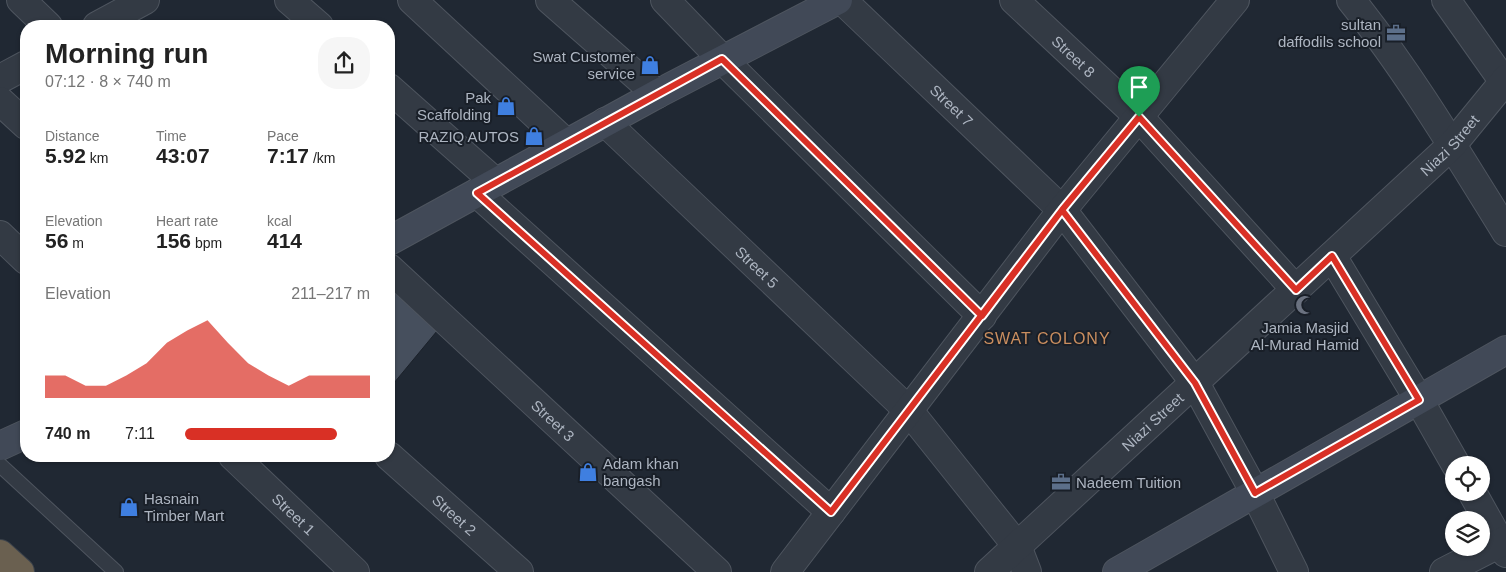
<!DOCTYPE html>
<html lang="en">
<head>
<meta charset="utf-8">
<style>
  body { margin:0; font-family:Helvetica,sans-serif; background:#f6f6f6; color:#222; height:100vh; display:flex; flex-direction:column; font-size:19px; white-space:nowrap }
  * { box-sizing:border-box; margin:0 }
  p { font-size:16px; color:#767676 }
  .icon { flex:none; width:28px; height:28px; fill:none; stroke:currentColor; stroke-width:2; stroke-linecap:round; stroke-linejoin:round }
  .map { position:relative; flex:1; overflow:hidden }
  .panel { position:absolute; left:20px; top:20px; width:375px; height:442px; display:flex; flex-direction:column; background:#fff; border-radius:20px; box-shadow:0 1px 4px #0004 }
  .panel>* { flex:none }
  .fabs { position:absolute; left:1445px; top:456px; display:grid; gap:10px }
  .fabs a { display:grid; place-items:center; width:45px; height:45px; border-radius:50%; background:#fff; box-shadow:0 1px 4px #0004; font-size:25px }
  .pin { position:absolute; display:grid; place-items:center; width:42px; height:42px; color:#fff; margin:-51px -21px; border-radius:50% 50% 50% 0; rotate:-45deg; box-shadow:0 0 5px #0007 }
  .pin .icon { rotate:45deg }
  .round { display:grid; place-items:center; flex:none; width:52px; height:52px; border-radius:20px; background:#f6f6f6 }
  .summary { display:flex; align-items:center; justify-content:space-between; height:85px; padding:0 25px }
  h1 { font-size:28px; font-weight:700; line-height:38px }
  .metrics { display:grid; grid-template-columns:repeat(3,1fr); gap:8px; height:85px; padding:5px 25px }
  .metrics div { display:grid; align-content:center }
  .metrics b { font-size:21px; font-weight:700 }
  .metrics small { font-size:14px; font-weight:400 }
  .metrics p { font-size:14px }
  .chart { height:140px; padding:10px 25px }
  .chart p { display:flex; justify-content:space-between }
  .chart svg { width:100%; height:90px; margin-top:5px; fill:#d93025; opacity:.7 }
  ul { padding:0 25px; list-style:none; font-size:16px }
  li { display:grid; grid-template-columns:80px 60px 1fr; align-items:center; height:38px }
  li i { height:12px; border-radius:6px; background:#d93025 }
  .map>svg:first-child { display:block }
</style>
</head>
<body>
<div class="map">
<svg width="1506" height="572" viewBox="0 0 1506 572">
  <rect width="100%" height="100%" fill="#202833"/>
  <!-- building -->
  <path fill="#464f5d" stroke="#1b212a" d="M389,283L437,331L389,389Z"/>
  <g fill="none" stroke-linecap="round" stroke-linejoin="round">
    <!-- lane casing -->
    <g stroke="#4e555f" stroke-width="16">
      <path id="lane" d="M0,465L116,572"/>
    </g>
    <!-- street casing -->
    <g stroke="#4e555f" stroke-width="30">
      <g id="street">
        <path d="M21,0L48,26"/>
        <path d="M289,0L319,26"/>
        <path d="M412,0L566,143"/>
        <path d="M550,0L657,94"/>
        <path d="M665,0L722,59L982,316"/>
        <path id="s1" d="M842,0L1062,210L1195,383L1255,493L1294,572"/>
        <path id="s2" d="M1014,0L1139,117L1296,290"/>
        <path d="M1351,0C1409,72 1457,153 1506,232"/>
        <path d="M1446,0L1504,82"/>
        <path d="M97,26L145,0"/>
        <path d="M0,79L26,65"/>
        <path d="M389,88L495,182"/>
        <path d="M0,101L26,125"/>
        <path id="s3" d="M605,122L909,411L1017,546L1027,572"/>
        <path d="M477,193L831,512"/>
        <path d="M0,235L26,260"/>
        <path d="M1332,256L1419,400L1456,465"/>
        <path id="s4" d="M389,268L717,572"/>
        <path id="s5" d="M233,456L355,572"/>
        <path id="s6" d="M389,456L519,572"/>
        <path d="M1472,492L1506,553"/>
        <path d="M785,572L1062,210L1235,0"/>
        <path id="s7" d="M989,572L1452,145L1506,79"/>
        <path d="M1444,572L1506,540"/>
      </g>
    </g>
    <!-- secondary casing -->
    <g stroke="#4e555f" stroke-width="30">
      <g id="secondary">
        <path d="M389,241L657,94L838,0"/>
        <path d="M0,446L26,434"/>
        <path d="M1117,572L1506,350"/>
      </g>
    </g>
    <!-- highway casing -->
    <g stroke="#3b424b" stroke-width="30">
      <path id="highway" d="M0,554L20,572"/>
    </g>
    <!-- lane -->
    <use href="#lane" stroke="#333a44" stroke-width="14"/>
    <!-- street -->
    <use href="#street" stroke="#333a44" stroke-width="28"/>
    <!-- secondary -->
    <use href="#secondary" stroke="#414957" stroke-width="28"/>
    <!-- highway -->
    <use href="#highway" stroke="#6a6050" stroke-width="28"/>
  </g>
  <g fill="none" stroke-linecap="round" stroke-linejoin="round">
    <!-- route casing -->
    <g stroke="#fff" stroke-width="10">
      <path id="route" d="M1139,117L1062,210L982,316L722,59L477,193L831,512L1062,210L1195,383L1255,493L1419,400L1332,256L1296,290L1139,117"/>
    </g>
    <!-- route -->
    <use href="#route" stroke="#d93025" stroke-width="6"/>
  </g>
  <!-- icons -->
  <defs>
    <g id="office-bare" transform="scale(1.5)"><path d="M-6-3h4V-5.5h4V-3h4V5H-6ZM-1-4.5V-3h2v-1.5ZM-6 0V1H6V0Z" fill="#5c6f8a" stroke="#191f28" stroke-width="2.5" paint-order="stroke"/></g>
    <g id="shop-bare" transform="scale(1.5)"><path d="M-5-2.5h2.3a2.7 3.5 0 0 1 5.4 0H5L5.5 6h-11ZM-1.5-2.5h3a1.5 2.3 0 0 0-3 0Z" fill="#3f7fe0" stroke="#191f28" stroke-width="2.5" paint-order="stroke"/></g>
    <g id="mosque-bare" transform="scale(1.5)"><path d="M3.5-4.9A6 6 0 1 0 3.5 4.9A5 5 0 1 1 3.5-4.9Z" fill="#6b7280" stroke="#191f28" stroke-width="2.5" paint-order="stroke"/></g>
  </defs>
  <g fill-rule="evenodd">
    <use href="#office-bare" x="1396" y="33"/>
    <use href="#shop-bare" x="650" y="65"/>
    <use href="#shop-bare" x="506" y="106"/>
    <use href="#shop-bare" x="534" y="136"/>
    <use href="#mosque-bare" x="1305" y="305"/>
    <use href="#shop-bare" x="588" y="472"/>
    <use href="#office-bare" x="1061" y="482"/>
    <use href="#shop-bare" x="129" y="507"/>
  </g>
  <g text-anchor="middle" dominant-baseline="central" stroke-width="4" stroke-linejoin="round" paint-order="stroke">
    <!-- poi labels -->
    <g font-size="15" fill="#adb5c1" stroke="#191f28" text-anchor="end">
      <text x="1381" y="24">sultan<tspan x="1381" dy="17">daffodils school</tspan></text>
      <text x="635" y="56">Swat Customer<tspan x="635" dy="17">service</tspan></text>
      <text x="491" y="97">Pak<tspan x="491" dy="17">Scaffolding</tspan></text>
      <text x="519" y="136">RAZIQ AUTOS</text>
      <text x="1305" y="327" text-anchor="middle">Jamia Masjid<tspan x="1305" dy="17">Al-Murad Hamid</tspan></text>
      <text x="603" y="463" text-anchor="start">Adam khan<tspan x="603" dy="17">bangash</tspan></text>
      <text x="1076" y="482" text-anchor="start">Nadeem Tuition</text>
      <text x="144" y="498" text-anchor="start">Hasnain<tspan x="144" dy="17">Timber Mart</tspan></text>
    </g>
    <!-- street labels -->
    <g font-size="15" fill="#adb5c1" stroke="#191f28">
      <text stroke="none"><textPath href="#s2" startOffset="82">Street 8</textPath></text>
      <text stroke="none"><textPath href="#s1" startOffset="152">Street 7</textPath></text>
      <text stroke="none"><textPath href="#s7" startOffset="628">Niazi Street</textPath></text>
      <text stroke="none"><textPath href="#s3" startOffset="210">Street 5</textPath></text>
      <text stroke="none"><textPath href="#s4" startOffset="224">Street 3</textPath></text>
      <text stroke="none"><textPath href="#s7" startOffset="222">Niazi Street</textPath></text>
      <text stroke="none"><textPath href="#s5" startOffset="84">Street 1</textPath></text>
      <text stroke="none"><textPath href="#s6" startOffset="88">Street 2</textPath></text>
    </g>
    <!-- neighbourhood labels -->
    <g font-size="16" letter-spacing="1" fill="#ca8e5f" stroke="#191f28">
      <text x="1047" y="338">SWAT COLONY</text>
    </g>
  </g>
</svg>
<div class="fabs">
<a><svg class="icon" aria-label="locate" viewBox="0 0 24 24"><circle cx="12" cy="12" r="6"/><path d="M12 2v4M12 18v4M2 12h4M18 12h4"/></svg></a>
<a><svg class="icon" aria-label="layers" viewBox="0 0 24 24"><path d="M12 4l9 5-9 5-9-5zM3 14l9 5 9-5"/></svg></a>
</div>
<div class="pin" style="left:1139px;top:117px;background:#1e9e55"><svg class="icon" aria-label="arrive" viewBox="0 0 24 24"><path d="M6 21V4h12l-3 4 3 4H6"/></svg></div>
<section class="panel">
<div class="summary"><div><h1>Morning run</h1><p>07:12 · 8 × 740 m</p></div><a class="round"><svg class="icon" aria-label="share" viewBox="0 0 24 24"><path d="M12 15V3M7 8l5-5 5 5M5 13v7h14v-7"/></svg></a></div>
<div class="metrics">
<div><p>Distance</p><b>5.92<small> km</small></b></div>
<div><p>Time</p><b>43:07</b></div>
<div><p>Pace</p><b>7:17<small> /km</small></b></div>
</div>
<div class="metrics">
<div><p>Elevation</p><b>56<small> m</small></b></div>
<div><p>Heart rate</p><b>156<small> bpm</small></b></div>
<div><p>kcal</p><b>414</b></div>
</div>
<div class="chart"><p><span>Elevation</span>211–217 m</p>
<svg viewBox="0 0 160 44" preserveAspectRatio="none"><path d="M0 44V33L10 33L20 38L30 38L40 33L50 27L60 17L70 11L80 6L90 17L100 27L110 33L120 38L130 33L140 33L150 33L160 33V44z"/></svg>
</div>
<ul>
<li><b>740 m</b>7:11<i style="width:82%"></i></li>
</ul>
</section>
</div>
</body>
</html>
